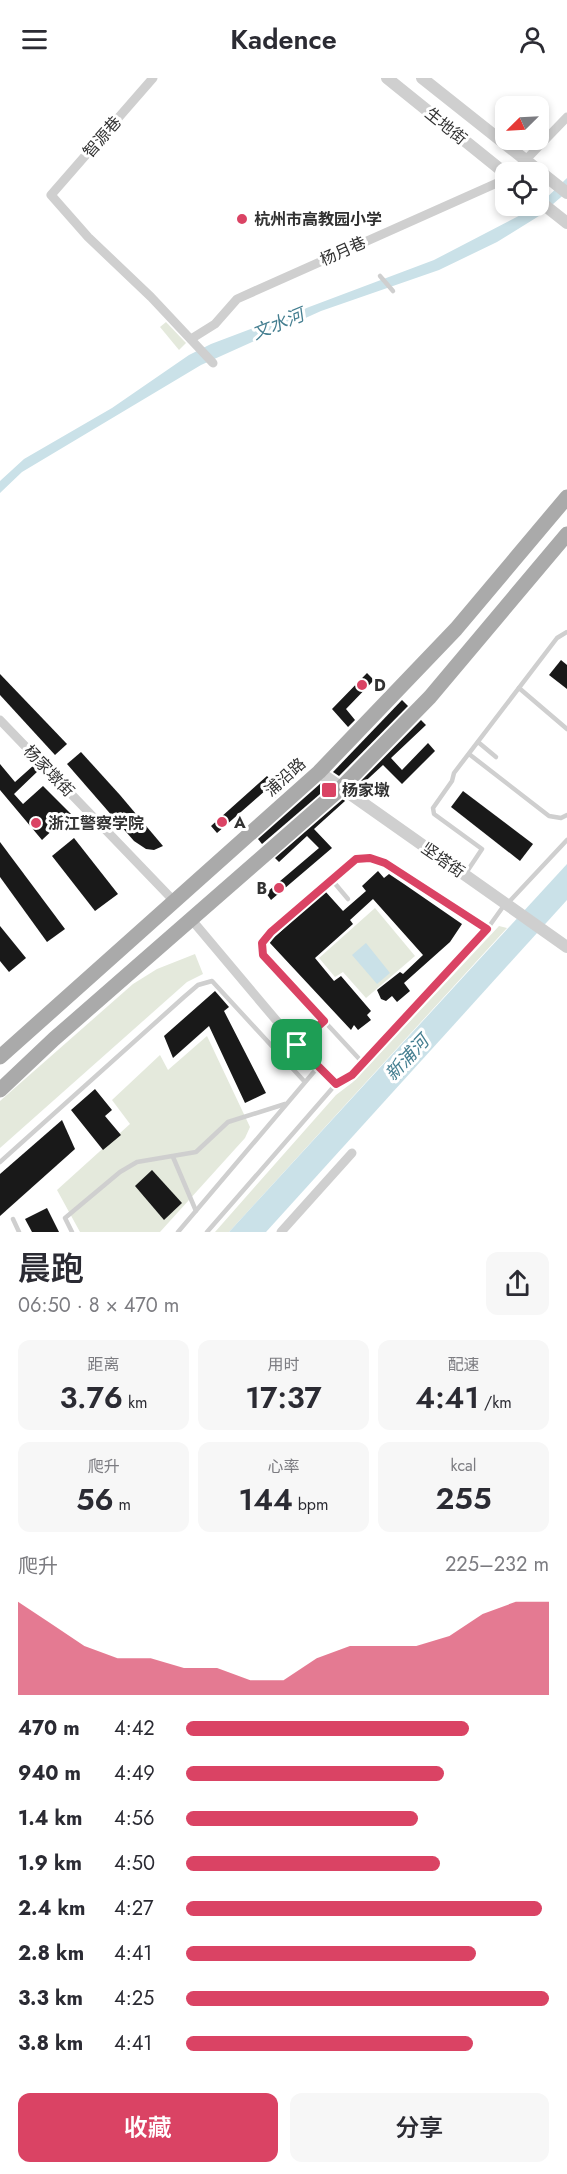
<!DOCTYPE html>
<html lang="zh">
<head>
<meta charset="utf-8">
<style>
  body { margin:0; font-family:Jost,"Noto Sans SC",sans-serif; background:#f7f7f7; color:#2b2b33; height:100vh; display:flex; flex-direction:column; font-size:22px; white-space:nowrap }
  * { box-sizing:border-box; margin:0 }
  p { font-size:20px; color:#7c7c81 }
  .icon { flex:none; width:33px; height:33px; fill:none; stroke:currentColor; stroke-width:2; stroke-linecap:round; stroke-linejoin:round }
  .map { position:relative; height:1154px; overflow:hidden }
  .side { display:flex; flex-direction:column; background:#fff; flex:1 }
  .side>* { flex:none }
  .needle { width:39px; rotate:246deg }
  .buttons { position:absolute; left:495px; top:18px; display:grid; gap:12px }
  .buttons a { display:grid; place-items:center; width:54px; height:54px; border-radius:12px; background:#fff; box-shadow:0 3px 9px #0003; font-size:30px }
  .pin { position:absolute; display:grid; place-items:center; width:51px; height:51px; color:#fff; margin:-26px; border-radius:12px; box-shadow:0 3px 9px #0006 }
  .round { display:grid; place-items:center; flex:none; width:63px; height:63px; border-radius:12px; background:#f7f7f7 }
  .headline { display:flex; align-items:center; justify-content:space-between; height:102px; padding:0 18px }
  h1 { font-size:33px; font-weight:600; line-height:45px }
  .stats { display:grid; grid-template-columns:repeat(3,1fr); gap:9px; height:102px; padding:6px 18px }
  .stats div { display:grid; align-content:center; border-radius:12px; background:#f7f7f7; text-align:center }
  .stats b { font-size:30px; font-weight:600 }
  .stats small { font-size:16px; font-weight:400 }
  .stats p { font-size:16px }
  .chart { height:168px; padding:12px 18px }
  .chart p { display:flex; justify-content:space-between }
  .chart svg { width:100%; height:108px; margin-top:6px; fill:#da4364; opacity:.7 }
  .button { display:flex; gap:12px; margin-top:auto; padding:12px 18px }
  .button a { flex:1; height:69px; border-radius:12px; background:#da4364; color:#fff; font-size:24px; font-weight:600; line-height:69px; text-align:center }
  .button a+a { background:#f7f7f7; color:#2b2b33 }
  ul { padding:0 18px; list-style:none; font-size:20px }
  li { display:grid; grid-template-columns:96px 72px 1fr; align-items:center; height:45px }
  li i { height:15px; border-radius:8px; background:#da4364 }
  header { display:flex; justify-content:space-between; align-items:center; height:78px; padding:0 18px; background:#fff; font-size:27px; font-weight:600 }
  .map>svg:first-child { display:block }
</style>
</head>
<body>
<header><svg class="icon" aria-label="menu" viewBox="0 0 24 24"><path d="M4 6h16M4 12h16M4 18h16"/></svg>Kadence<svg class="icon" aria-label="person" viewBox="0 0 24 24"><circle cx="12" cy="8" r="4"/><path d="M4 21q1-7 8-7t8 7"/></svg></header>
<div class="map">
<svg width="567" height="1154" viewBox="0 0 567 1154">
  <rect width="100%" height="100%" fill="#fff"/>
  <!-- green -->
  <g fill="#e4e9dc">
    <path d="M166,244L186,265L179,272L160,249Z"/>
    <path d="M375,830L415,878L366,920L343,894L335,899L319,880Z"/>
    <path d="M499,848L507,850L229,1154H215L336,1017L353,1004Z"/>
    <path d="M195,876L203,896L187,904L0,1070V1023L133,906L157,891Z"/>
    <path d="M207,958L250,1049L245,1060L160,1154H80L57,1112L130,1046L112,1022L160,977L168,992Z"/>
  </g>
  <!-- water -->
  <g fill="#cae1e8">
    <path d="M567,100V114L539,138L497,164L439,192L321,233L201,287L22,394L0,415V403L24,381L112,330L189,277L211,266L434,182L538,128Z"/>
    <path d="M567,786V822L266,1154H229Z"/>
    <path d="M366,865L390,895L377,906L352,877Z"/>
  </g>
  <!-- building -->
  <g fill="#191919">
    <path d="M561,582L567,587V611L549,597Z"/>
    <path d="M367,595L374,602L346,631L355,642L348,649L332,631Z"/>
    <path d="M0,596L67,666L55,677L0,617Z"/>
    <path d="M402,622L408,628L339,698L333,694Z"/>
    <path d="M421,642L426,647L391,680L402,692L428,665L435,673L402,706L383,687L357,711L355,709Z"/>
    <path d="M81,674L120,717L163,768L154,772L146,771L134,763L67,686Z"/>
    <path d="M0,686L15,704L34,687L39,692L14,716L23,726L43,708L77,742L66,752L60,745L42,762L0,712Z"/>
    <path d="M267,698L282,714L274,721L266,712L217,755L211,748Z"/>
    <path d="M321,705L327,710L262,766L258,761Z"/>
    <path d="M463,713L533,766L520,783L451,729Z"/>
    <path d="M343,721L345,723L314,751L332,770L271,822L266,815L319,770L307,758L279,784L275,780Z"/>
    <path d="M74,760L118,816L95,833L52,778Z"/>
    <path d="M0,764L65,851L47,864L0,799Z"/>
    <path d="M378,793L384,800L389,796L404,806L462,846L450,864L404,905L410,913L397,924L392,918L386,923L381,921L377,912L400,894L403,896L423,877L373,821L350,842L353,846L315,880L334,903L341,898L371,933L367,937L371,942L358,952L354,947L351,952L269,864L325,813L343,833L366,813L362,808Z"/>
    <path d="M0,848L26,880L9,894L0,883Z"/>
    <path d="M215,913L229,929L224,933L266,1015L245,1025L209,948L173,980L164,958Z"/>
    <path d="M95,1011L112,1032L105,1038L121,1057L103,1072L71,1032Z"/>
    <path d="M62,1042L75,1071L0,1138V1096Z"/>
    <path d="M152,1092L182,1125L164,1142L135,1108Z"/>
    <path d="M47,1130L59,1154H32L25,1141Z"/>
  </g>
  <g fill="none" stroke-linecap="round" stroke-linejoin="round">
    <!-- service -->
    <g stroke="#cfcfcf" stroke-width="4.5">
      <path d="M380,198L393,213"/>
      <path d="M519,610L567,651"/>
      <path d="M478,664L496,679"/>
      <path d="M469,676L549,738L561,740L567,737"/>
      <path d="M466,795L482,771L434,736L433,730L452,703L454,695L557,560L567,554"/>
      <path d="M332,802L348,821"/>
      <path d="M507,826L567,762"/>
      <path d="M297,967L324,943"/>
      <path d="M363,985L263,877L262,865L271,854L356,781L370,780L385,785L487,851"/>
      <path d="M173,1079L196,1133"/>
      <path d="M0,1084L184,919L198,907L212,903L304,1003"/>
      <path d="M13,1141L19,1154"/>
      <path d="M72,1154L65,1140L120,1094L137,1084L196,1074L228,1044L285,1026"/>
      <path d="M178,1154L318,989"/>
      <path d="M207,1154L336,1006L353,997L480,861L505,826"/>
    </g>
    <!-- minor -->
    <g stroke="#cfcfcf" stroke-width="9">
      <path d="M153,0L51,117L88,159L151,219L213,285"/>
      <path d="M514,94L567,39"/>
      <path d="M191,261L215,246L237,221L506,101"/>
      <path d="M0,642L173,822"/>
      <path d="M191,841L297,967L336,1006"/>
      <path d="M281,1154L352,1075"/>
    </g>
    <!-- tertiary -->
    <g stroke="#cfcfcf" stroke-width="12">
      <path d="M387,0L506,96"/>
      <path d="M422,0L567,115"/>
      <path d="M538,122L567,145"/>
      <path d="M319,694L567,869"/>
    </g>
    <!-- primary -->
    <g stroke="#aaa" stroke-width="15">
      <path d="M0,979L319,694L456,551L567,419"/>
      <path d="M0,1012L54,961L340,711L430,619L567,456"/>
    </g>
  </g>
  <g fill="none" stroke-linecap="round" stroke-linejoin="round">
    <!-- route casing -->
    <g stroke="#fff" stroke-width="12">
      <path id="route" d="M370,780L385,785L487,851L352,997L336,1006L297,967L324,943L263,877L262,865L271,854L356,781Z"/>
    </g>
    <!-- route -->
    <use href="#route" stroke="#da4364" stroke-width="8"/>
  </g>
  <!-- markers -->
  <g fill="#da4364" stroke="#fff" stroke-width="2">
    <circle cx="242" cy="141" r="6"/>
    <circle cx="362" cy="607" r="6"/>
    <rect x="321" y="704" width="16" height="16" rx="3"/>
    <circle cx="222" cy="744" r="6"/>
    <circle cx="36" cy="745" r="6"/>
    <circle cx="279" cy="810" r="6"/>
  </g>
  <g text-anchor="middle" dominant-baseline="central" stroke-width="6" stroke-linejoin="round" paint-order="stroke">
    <!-- street labels -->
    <g font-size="16" fill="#323232" stroke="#fff">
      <text transform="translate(446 48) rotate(39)">生地街</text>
      <text transform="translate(102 59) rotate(-49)">智源巷</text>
      <text transform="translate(343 173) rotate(-24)">杨月巷</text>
      <text transform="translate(49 693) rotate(46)">杨家墩街</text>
      <text transform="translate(285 699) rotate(-42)">浦沿路</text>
      <text transform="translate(443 782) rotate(35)">坚塔街</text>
    </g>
    <!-- poi labels -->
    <g font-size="16" font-weight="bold" fill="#323232" stroke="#fff" text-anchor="start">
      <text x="254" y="141">杭州市高教园小学</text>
      <text x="374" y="607">D</text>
      <text x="342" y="712">杨家墩</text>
      <text x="234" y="744">A</text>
      <text x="48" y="745">浙江警察学院</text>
      <text x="267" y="810" text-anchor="end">B</text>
    </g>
    <!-- water labels -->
    <g font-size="18" font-style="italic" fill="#447e90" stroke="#fff">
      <text transform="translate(278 246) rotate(-22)">文水河</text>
      <text transform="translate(407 980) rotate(-47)">新浦河</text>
    </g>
  </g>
</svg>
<div class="buttons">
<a><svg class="needle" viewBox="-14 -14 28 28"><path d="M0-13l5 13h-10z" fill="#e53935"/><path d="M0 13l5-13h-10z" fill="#7c7c81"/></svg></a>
<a><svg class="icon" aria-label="locate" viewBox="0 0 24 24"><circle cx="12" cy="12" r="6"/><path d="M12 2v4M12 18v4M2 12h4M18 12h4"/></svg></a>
</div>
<div class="pin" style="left:297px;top:967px;background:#1e9e55"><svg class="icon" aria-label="arrive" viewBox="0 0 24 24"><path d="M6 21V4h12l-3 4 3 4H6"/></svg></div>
</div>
<section class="side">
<div class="headline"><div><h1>晨跑</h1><p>06:50 · 8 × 470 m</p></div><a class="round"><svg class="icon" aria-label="share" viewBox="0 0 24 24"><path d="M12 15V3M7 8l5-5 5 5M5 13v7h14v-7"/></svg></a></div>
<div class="stats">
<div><p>距离</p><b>3.76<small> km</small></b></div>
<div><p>用时</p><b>17:37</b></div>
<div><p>配速</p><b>4:41<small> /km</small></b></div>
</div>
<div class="stats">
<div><p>爬升</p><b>56<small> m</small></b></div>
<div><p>心率</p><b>144<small> bpm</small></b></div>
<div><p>kcal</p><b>255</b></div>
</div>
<div class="chart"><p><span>爬升</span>225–232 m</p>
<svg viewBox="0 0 160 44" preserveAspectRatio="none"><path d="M0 44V6L10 15L20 24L30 29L40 29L50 33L60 33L70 38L80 38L90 29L100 24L110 24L120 24L130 20L140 11L150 6L160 6V44z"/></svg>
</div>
<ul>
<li><b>470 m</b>4:42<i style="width:78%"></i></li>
<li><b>940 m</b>4:49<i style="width:71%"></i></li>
<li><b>1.4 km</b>4:56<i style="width:64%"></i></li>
<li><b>1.9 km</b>4:50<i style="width:70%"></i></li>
<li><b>2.4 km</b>4:27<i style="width:98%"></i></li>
<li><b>2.8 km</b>4:41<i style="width:80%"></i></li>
<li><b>3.3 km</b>4:25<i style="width:100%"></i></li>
<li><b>3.8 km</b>4:41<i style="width:79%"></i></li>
</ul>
<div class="button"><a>收藏</a><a>分享</a></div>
</section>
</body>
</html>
